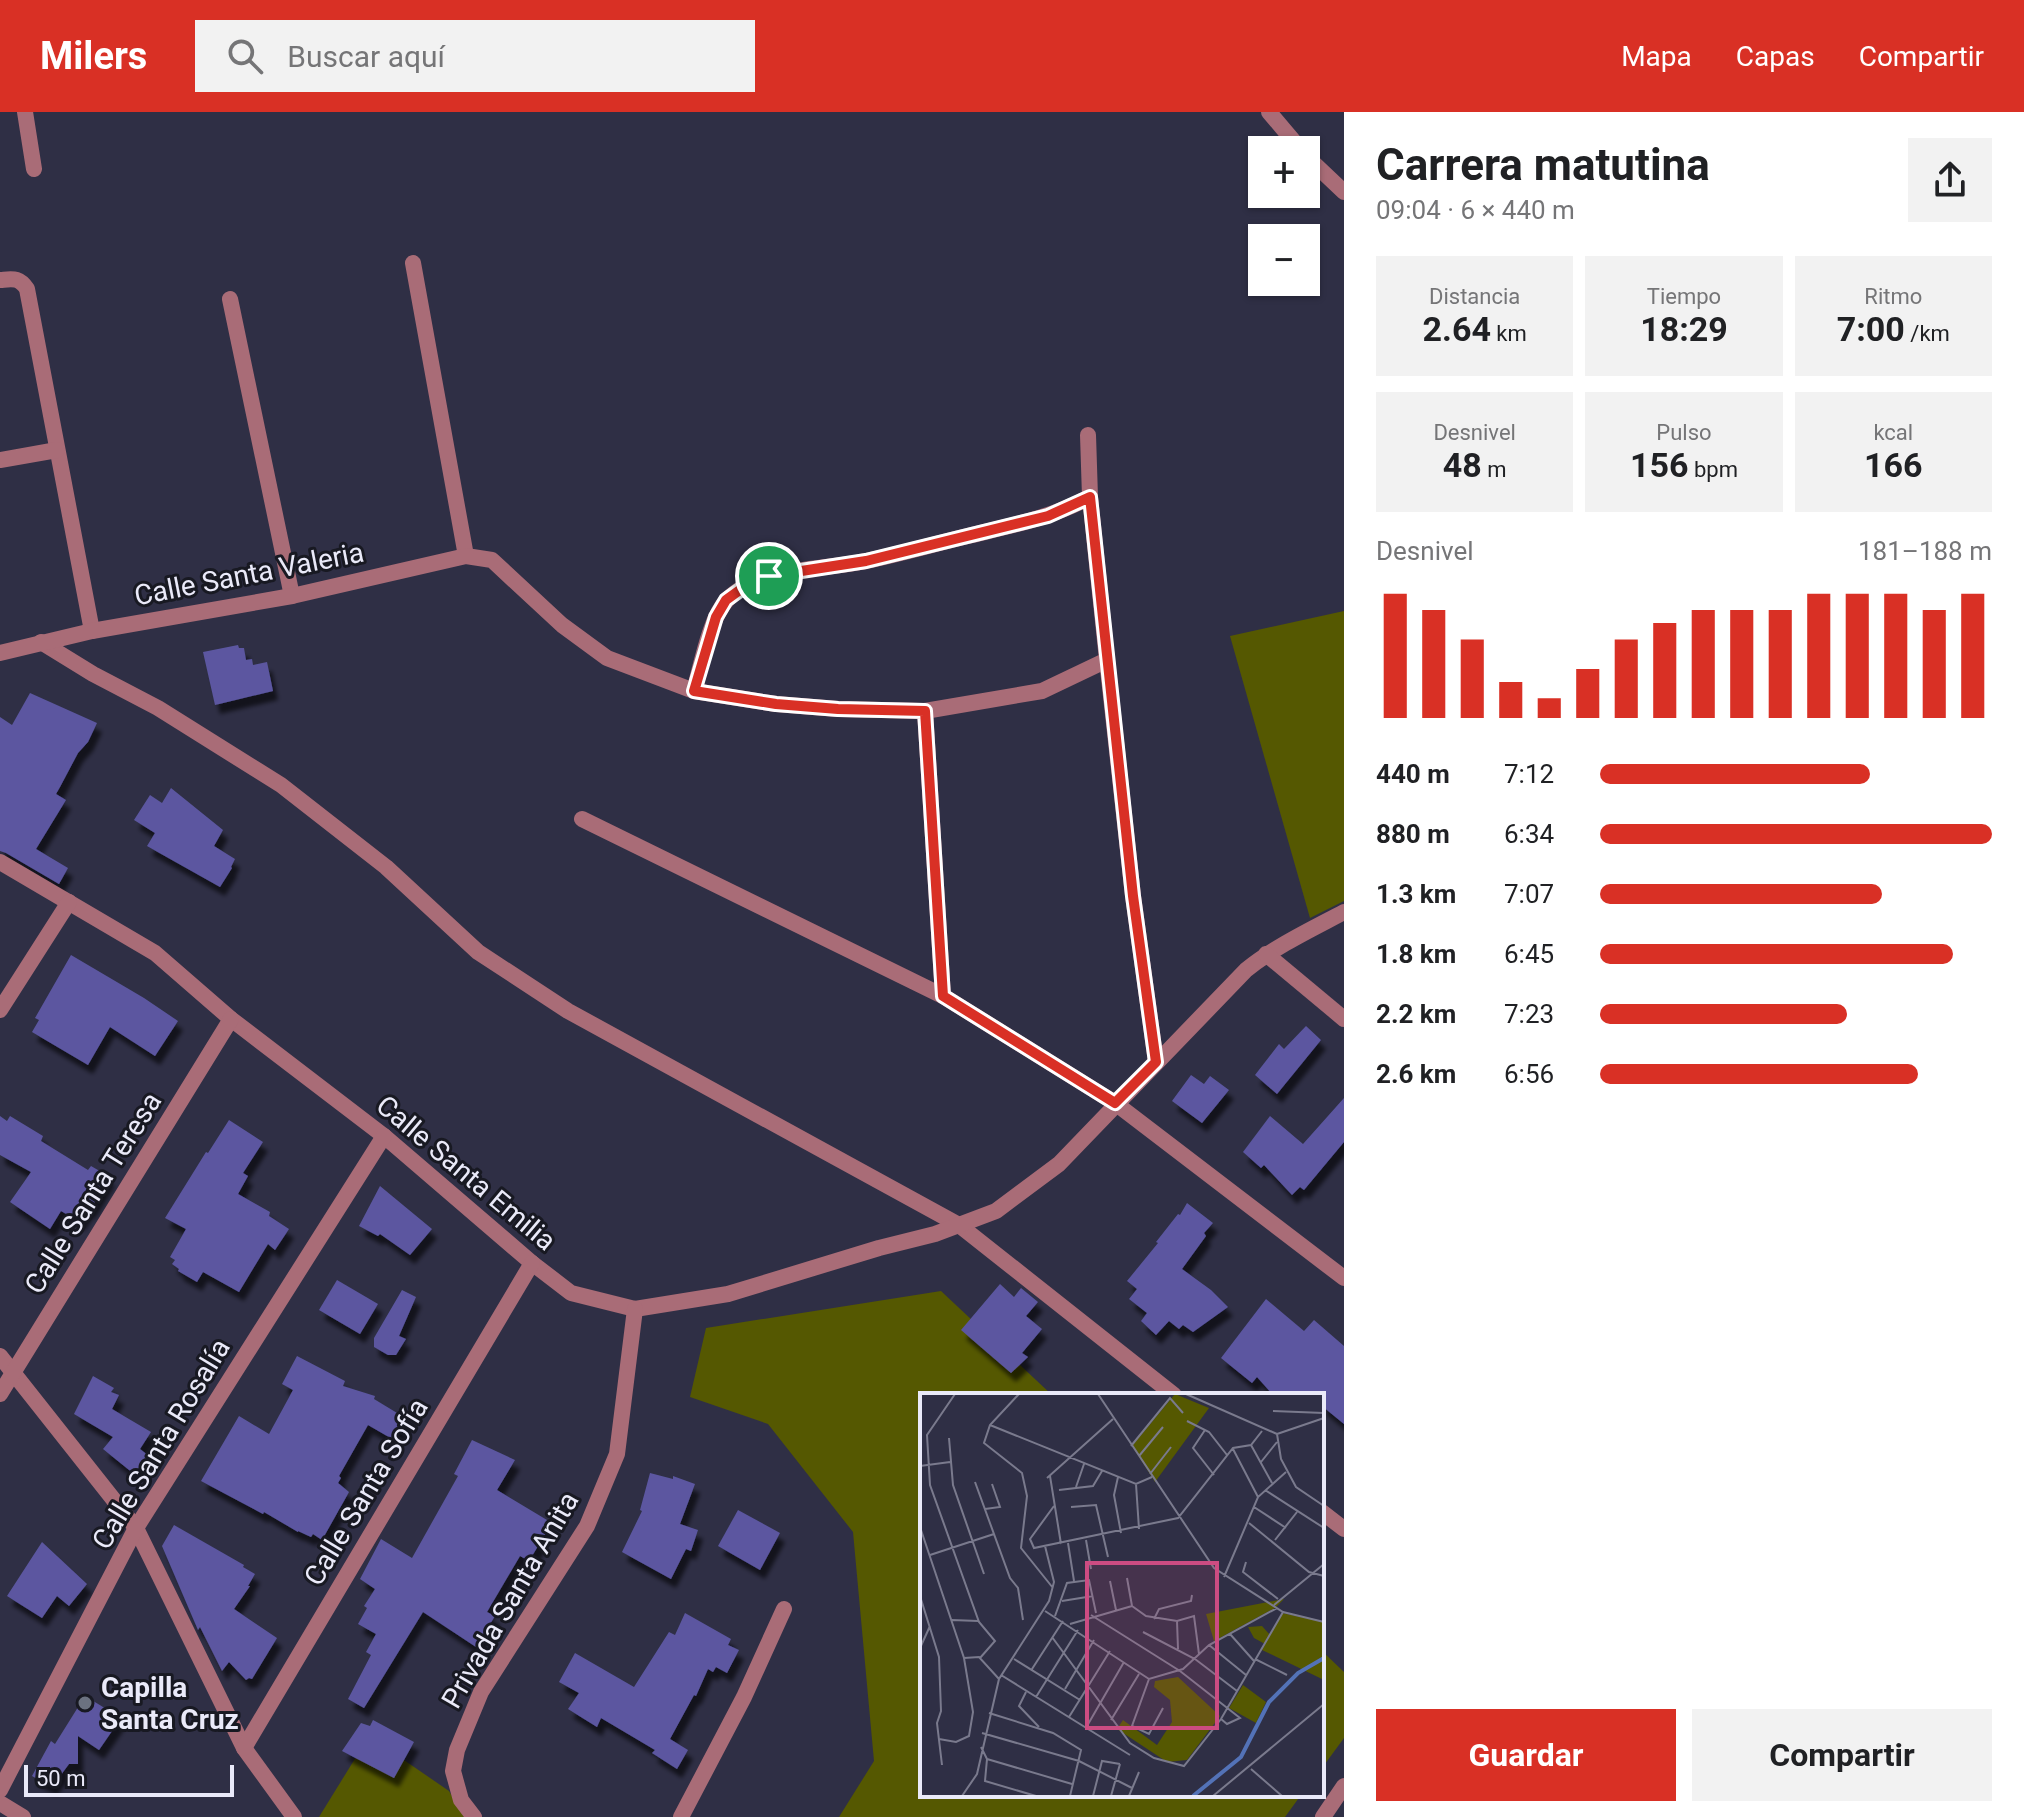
<!DOCTYPE html>
<html lang="es">
<head>
<meta charset="utf-8">
<style>
  body { margin:0; font-family:Roboto,sans-serif; background:#f2f2f2; color:#202124; height:100vh; display:flex; flex-direction:column; font-size:30px; white-space:nowrap }
  * { box-sizing:border-box; margin:0 }
  p { font-size:26px; color:#757577 }
  .icon { flex:none; width:44px; height:44px; fill:none; stroke:currentColor; stroke-width:2; stroke-linecap:round; stroke-linejoin:round }
  .map { position:relative; flex:1; overflow:hidden }
  .side { display:flex; flex-direction:column; background:#fff; width:680px }
  .side>* { flex:none }
  .controls { position:absolute; left:1248px; top:24px; display:grid; gap:16px }
  .controls a { display:grid; place-items:center; width:72px; height:72px; border-radius:0px; background:#fff; box-shadow:0 2px 6px #0004; font-size:40px }
  .scale { position:absolute; left:24px; bottom:20px; width:210px; box-sizing:border-box; padding-left:8px; border:4px solid #eaeaf9; border-top:0; font-size:22px; line-height:28px; white-space:nowrap; color:#eaeaf9; -webkit-text-stroke:6px #181922; paint-order:stroke }
  .pin { position:absolute; display:grid; place-items:center; width:68px; height:68px; color:#fff; margin:-34px; border:4px solid #fff; border-radius:50%; box-shadow:0 2px 8px #0007 }
  .round { display:grid; place-items:center; flex:none; width:84px; height:84px; border-radius:0px; background:#f2f2f2 }
  .head { display:flex; align-items:center; justify-content:space-between; height:136px; padding:0 32px }
  h1 { font-size:44px; font-weight:700; line-height:60px }
  .metrics { display:grid; grid-template-columns:repeat(3,1fr); gap:12px; height:136px; padding:8px 32px }
  .metrics div { display:grid; align-content:center; border-radius:0px; background:#f2f2f2; text-align:center }
  .metrics b { font-size:34px; font-weight:700 }
  .metrics small { font-size:22px; font-weight:400 }
  .metrics p { font-size:22px }
  .chart { height:224px; padding:16px 32px }
  .chart p { display:flex; justify-content:space-between }
  .chart svg { width:100%; height:144px; margin-top:8px; stroke:#d93025; stroke-width:6 }
  .primary-button { display:flex; gap:16px; margin-top:auto; padding:16px 32px }
  .primary-button a { flex:1; height:92px; border-radius:0px; background:#d93025; color:#fff; font-size:32px; font-weight:700; line-height:92px; text-align:center }
  .primary-button a+a { background:#f2f2f2; color:#202124 }
  ul { padding:0 32px; list-style:none; font-size:26px }
  li { display:grid; grid-template-columns:128px 96px 1fr; align-items:center; height:60px }
  li i { height:20px; border-radius:10px; background:#d93025 }
  header { display:flex; align-items:center; gap:48px; box-sizing:border-box; height:112px; padding:0 40px; background:#d93025; color:#fff }
  header strong { font-size:38px }
  nav { display:flex; gap:44px; margin-inline-start:auto; font-size:28px }
  .search { width:560px; height:72px; background:#f2f2f2; display:flex; align-items:center; gap:20px; box-sizing:border-box; padding:0 28px; border-radius:0px; color:#757577; font-size:30px }
  main { display:flex; flex:1; min-height:0 }
  .map>svg:first-child { display:block }
</style>
</head>
<body>
<header>
<strong>Milers</strong>
<div class="search"><svg class="icon" aria-label="search" viewBox="0 0 24 24"><circle cx="10" cy="10" r="6"/><path d="M15 15l6 6"/></svg>Buscar aquí</div>
<nav><a>Mapa</a><a>Capas</a><a>Compartir</a></nav>
</header>
<main>
<div class="map">
<svg width="1344" height="1705" viewBox="0 0 1344 1705">
  <defs>
    <filter id="shadow"><feDropShadow dx="5" dy="9" stdDeviation="2" flood-color="#0009"/></filter>
  </defs>
  <rect width="100%" height="100%" fill="#2f2f45"/>
  <!-- green -->
  <g fill="#555801">
    <path d="M1344,499V789L1310,806L1230,524Z"/>
    <path d="M941,1179L1052,1283H922V1683H1301L1285,1705H839L874,1649L853,1420L768,1312L690,1285L706,1216Z"/>
    <path d="M1322,1539L1344,1560V1626L1322,1656Z"/>
    <path d="M369,1624L449,1679L464,1705H319Z"/>
  </g>
  <!-- building -->
  <g fill="#5b57a0" filter="url(#shadow)">
    <path d="M238,533L239,536H244L246,548L252,547L253,553L267,550L273,579L215,593L203,540Z"/>
    <path d="M30,581L97,611L88,630L78,641L60,675L56,682L66,688L36,737L68,756L59,772L6,741L0,739V605L12,613Z"/>
    <path d="M171,676L223,718L214,734L235,747L231,755L232,756L220,775L147,734L155,721L134,708L150,683L162,691Z"/>
    <path d="M71,843L144,886L178,909L155,944L110,915L88,953L32,920L39,908L35,906Z"/>
    <path d="M1306,914L1321,928L1277,982L1255,963L1279,932L1284,937Z"/>
    <path d="M1191,963L1204,972L1210,964L1229,978L1202,1011L1172,989Z"/>
    <path d="M1344,986V1030L1304,1078L1300,1075L1292,1083L1264,1053L1261,1056L1243,1040L1270,1004L1303,1032Z"/>
    <path d="M0,1004L7,1009L10,1004L43,1024L41,1029L88,1058L91,1054L110,1065L90,1098L88,1097L80,1110L61,1099L50,1117L10,1090L31,1060L0,1043Z"/>
    <path d="M229,1008L263,1030L243,1061L248,1064L238,1082L270,1100L269,1104L289,1117L275,1138L268,1132L239,1180L203,1160L197,1170L178,1159L179,1157L172,1152L175,1148L170,1145L186,1117L165,1106L206,1040L208,1041Z"/>
    <path d="M380,1074L432,1117L410,1143L380,1122L378,1124L359,1114Z"/>
    <path d="M1187,1091L1213,1111L1204,1121L1206,1124L1182,1157L1211,1178L1228,1195L1193,1220L1183,1213L1179,1217L1169,1209L1156,1223L1141,1209L1147,1201L1129,1187L1137,1177L1127,1169L1158,1131L1156,1130L1178,1102L1180,1103Z"/>
    <path d="M337,1168L378,1192L360,1222L319,1198Z"/>
    <path d="M1000,1172L1014,1185L1021,1176L1038,1190L1026,1204L1042,1217L1022,1241L1028,1245L1011,1261L961,1218Z"/>
    <path d="M402,1178L416,1185L399,1224L406,1227L396,1243H388L374,1235V1226Z"/>
    <path d="M1266,1187L1304,1219L1314,1208L1344,1234V1312L1322,1294V1283H1273L1257,1265L1252,1271L1221,1246Z"/>
    <path d="M297,1244L345,1269L343,1274L375,1284L374,1287L407,1307L394,1328L368,1313L339,1364L341,1366L338,1371L349,1380L322,1428L313,1422L311,1425L298,1419V1420L264,1400L263,1402L201,1369L239,1304L269,1322L293,1278L282,1272Z"/>
    <path d="M93,1264L114,1276L111,1280L119,1283L112,1297L151,1320L140,1337L149,1344L134,1362L103,1337L113,1325L74,1302Z"/>
    <path d="M472,1328L515,1348L497,1378L552,1411L529,1449L520,1444L487,1500L495,1504L476,1535L423,1500L364,1596L348,1587L371,1543L366,1540L376,1522L358,1512L367,1496L364,1494L375,1477L360,1467L381,1427L412,1446L458,1364L454,1362Z"/>
    <path d="M650,1361L673,1367V1364L695,1372L680,1412L698,1418L691,1439L686,1437L671,1467L622,1440L642,1399L640,1398Z"/>
    <path d="M738,1398L780,1421L760,1458L718,1434Z"/>
    <path d="M174,1413L244,1453L243,1455L255,1462L248,1474H250L234,1497L277,1526L252,1567L249,1566L246,1568L229,1550L222,1559L200,1515L198,1518L162,1434Z"/>
    <path d="M42,1430L87,1472L69,1494L57,1484L42,1506L7,1484Z"/>
    <path d="M685,1501L731,1527L728,1533L739,1538L727,1561L716,1555L713,1560L708,1557L696,1584L694,1583L670,1627L688,1638L677,1657L652,1641L655,1638L601,1606L597,1615L568,1597L579,1581L559,1570L575,1541L634,1575L669,1520L675,1523Z"/>
    <path d="M85,1584L121,1606L99,1638L78,1624V1652H69L52,1675L32,1664L51,1629L55,1632Z"/>
    <path d="M373,1608L414,1630L394,1666L342,1639L361,1611L370,1614Z"/>
  </g>
  <g fill="none" stroke-linecap="round" stroke-linejoin="round">
    <!-- minor -->
    <g stroke="#a96c77" stroke-width="16">
      <path d="M25,0L34,57"/>
      <path d="M413,151L466,444"/>
      <path d="M0,168C13,167 19,165 27,177L92,519"/>
      <path d="M230,187L292,484"/>
      <path d="M0,348L57,338"/>
      <path d="M1090,385L1107,548"/>
      <path d="M41,530L93,562L158,596L281,673L386,755L478,840L568,899L959,1113L1174,1283"/>
      <path d="M0,541L92,519L292,484L466,444L492,448L562,513L607,546L694,579L776,592L838,597L925,599L1042,579L1107,548L1133,784L1156,950"/>
      <path d="M694,579C701,555 710,505 727,488C758,455 825,458 866,449C900,442 934,432 968,424C1009,414 1051,406 1090,385L1088,323"/>
      <path d="M925,599L943,884"/>
      <path d="M582,707L943,884L1115,991L1344,1166"/>
      <path d="M0,750L155,841L231,907L384,1024L532,1151L571,1181L635,1197L728,1182L879,1136L935,1122L996,1099L1059,1052L1246,858C1276,834 1310,818 1344,800"/>
      <path d="M1266,842L1344,907"/>
      <path d="M0,898L69,790"/>
      <path d="M0,1244L136,1416L244,1636L294,1705"/>
      <path d="M0,1282L231,907"/>
      <path d="M1322,1400L1344,1417"/>
      <path d="M244,1636L532,1151"/>
      <path d="M0,1678L136,1416L384,1024"/>
      <path d="M0,1691L23,1705"/>
      <path d="M474,1705L461,1688L453,1659L457,1638L481,1580L587,1414L617,1342L635,1197"/>
      <path d="M681,1705L744,1585L784,1497"/>
      <path d="M1323,1705L1344,1674"/>
    </g>
    <!-- tertiary -->
    <g stroke="#a96c77" stroke-width="16">
      <path d="M1269,0L1301,38"/>
      <path d="M1306,44L1344,80"/>
    </g>
  </g>
  <g fill="none" stroke-linecap="round" stroke-linejoin="round">
    <!-- route casing -->
    <g stroke="#fff" stroke-width="16">
      <path id="route" d="M1090,385L1133,784L1156,950L1115,991L943,884L925,599L838,597L776,592L694,579L716,505L726,488L744,475L769,464L866,449L1048,404Z"/>
    </g>
    <!-- route -->
    <use href="#route" stroke="#d93025" stroke-width="10"/>
  </g>
  <!-- markers -->
  <circle fill="#6b7280" stroke="#181922" stroke-width="3" cx="85" cy="1591" r="8"/>
  <g text-anchor="middle" dominant-baseline="central" stroke-width="6" stroke-linejoin="round" paint-order="stroke">
    <!-- street labels -->
    <g font-size="28" fill="#eaeaf9" stroke="#181922">
      <text transform="translate(249 462) rotate(-11)">Calle Santa Valeria</text>
      <text transform="translate(466 1061) rotate(40)">Calle Santa Emilia</text>
      <text transform="translate(93 1081) rotate(-58)">Calle Santa Teresa</text>
      <text transform="translate(161 1332) rotate(-59)">Calle Santa Rosalía</text>
      <text transform="translate(366 1380) rotate(-59)">Calle Santa Sofía</text>
      <text transform="translate(510 1488) rotate(-60)">Privada Santa Anita</text>
    </g>
    <!-- poi labels -->
    <g font-size="28" font-weight="bold" fill="#eaeaf9" stroke="#181922" text-anchor="start">
      <text x="101" y="1575">Capilla<tspan x="101" dy="32">Santa Cruz</tspan></text>
    </g>
  </g>
  <!-- overview -->
  <g transform="translate(920 1281)">
    <rect width="404" height="404" fill="#2f2f45"/>
    <path d="M255,1L289,15L235,89L212,53ZM364,206L355,215L294,248L286,221ZM362,220L404,229V287L342,257L345,251L334,245L328,234L342,233L350,242ZM258,284L300,323L267,367L247,369L197,336L203,327L237,352L252,329L250,307L234,294L235,288ZM323,292L346,309L336,330L309,315Z" fill="#555801"/>
    <path fill="none" stroke="#5372b7" stroke-width="4" d="M273,403L321,364L349,309L378,280L404,265"/>
    <path fill="none" stroke="#7a7a8d" stroke-width="2" d="M35,1L7,42L10,92L59,229L75,248L60,265M99,1L70,32L64,50L102,80L107,103L101,155L133,195M178,1L294,175L363,219L404,229M266,1L357,41M353,18L404,20M267,28L289,39L307,62M70,32L216,91L232,84M285,37L273,55L294,82M357,41L361,66L376,94L404,113M357,41L404,25M29,45L33,92L64,181M331,52L352,90M211,53L250,5L263,20M313,56L338,104M219,63L243,34M341,69L357,49M0,73L30,69M230,81L251,54M130,83L141,151M198,84L194,102L201,140M127,85L193,26M55,89L90,185L98,195L103,227M216,91L219,136M156,94L164,71M139,97L173,93L182,78M345,97L404,135M134,113L110,146L114,155L258,125L313,55L331,52L342,38M151,114L176,112L188,164M334,114L366,135M65,116L80,114L72,91M329,130L389,179L404,183M0,134L44,265L53,319L49,343L36,349L19,346M166,147L171,176M355,147L377,119M148,150L154,188M10,162L74,141M326,169L323,179L358,206M304,184L338,104L366,79M207,185L212,213L226,223L257,228L274,223L279,261M190,188L196,217M0,203L19,264L21,318L17,330L22,372M142,208L173,203M354,212L404,171M125,218L229,286L263,276L289,252L357,215M171,222L260,278L320,325L307,331L301,326M135,223L147,190L169,187L176,220M234,226L239,216L271,208L272,202M32,227L58,228M257,228L258,256M150,231L212,213M223,239L275,266L317,298M310,241L334,268M132,244L210,350L234,365L264,373L301,326L363,219M289,252L326,282M0,255L10,233M44,265L59,264L79,286M94,266L160,307M335,266L367,282M112,276L143,228M81,282L210,362M229,286L212,333L229,341L243,315M145,296L174,247M106,299L99,313L119,334M116,304L158,237M69,320L133,340L161,357L150,403M149,324L190,258M191,327L219,281M167,333L204,269M62,340L159,368L212,395M61,354L67,366L65,388L116,403M67,366L152,391M331,376L362,403M42,403L57,381L79,286L129,208L134,189L125,153M173,403L182,368L200,371M191,403L200,371M209,403L219,379M293,403L404,311"/>
    <path fill="#cc4c82" fill-opacity="0.15" stroke="#cc4c82" stroke-width="4" d="M167,170H297V335H167Z"/>
    <rect width="404" height="404" fill="none" stroke="#eaeaf9" stroke-width="4"/>
  </g>
</svg>
<div class="controls">
<a>+</a>
<a>−</a>
</div>
<div class="scale">50 m</div>
<div class="pin" style="left:769px;top:464px;background:#1e9e55"><svg class="icon" aria-label="arrive" viewBox="0 0 24 24"><path d="M6 21V4h12l-3 4 3 4H6"/></svg></div>
</div>
<section class="side">
<div class="head"><div><h1>Carrera matutina</h1><p>09:04 · 6 × 440 m</p></div><a class="round"><svg class="icon" aria-label="share" viewBox="0 0 24 24"><path d="M12 15V3M7 8l5-5 5 5M5 13v7h14v-7"/></svg></a></div>
<div class="metrics">
<div><p>Distancia</p><b>2.64<small> km</small></b></div>
<div><p>Tiempo</p><b>18:29</b></div>
<div><p>Ritmo</p><b>7:00<small> /km</small></b></div>
</div>
<div class="metrics">
<div><p>Desnivel</p><b>48<small> m</small></b></div>
<div><p>Pulso</p><b>156<small> bpm</small></b></div>
<div><p>kcal</p><b>166</b></div>
</div>
<div class="chart"><p><span>Desnivel</span>181–188 m</p>
<svg viewBox="0 0 160 44" preserveAspectRatio="none"><path d="M5 44V6M15 44V11M25 44V20M35 44V33M45 44V38M55 44V29M65 44V20M75 44V15M85 44V11M95 44V11M105 44V11M115 44V6M125 44V6M135 44V6M145 44V11M155 44V6"/></svg>
</div>
<ul>
<li><b>440 m</b>7:12<i style="width:69%"></i></li>
<li><b>880 m</b>6:34<i style="width:100%"></i></li>
<li><b>1.3 km</b>7:07<i style="width:72%"></i></li>
<li><b>1.8 km</b>6:45<i style="width:90%"></i></li>
<li><b>2.2 km</b>7:23<i style="width:63%"></i></li>
<li><b>2.6 km</b>6:56<i style="width:81%"></i></li>
</ul>
<div class="primary-button"><a>Guardar</a><a>Compartir</a></div>
</section>
</main>
</body>
</html>
